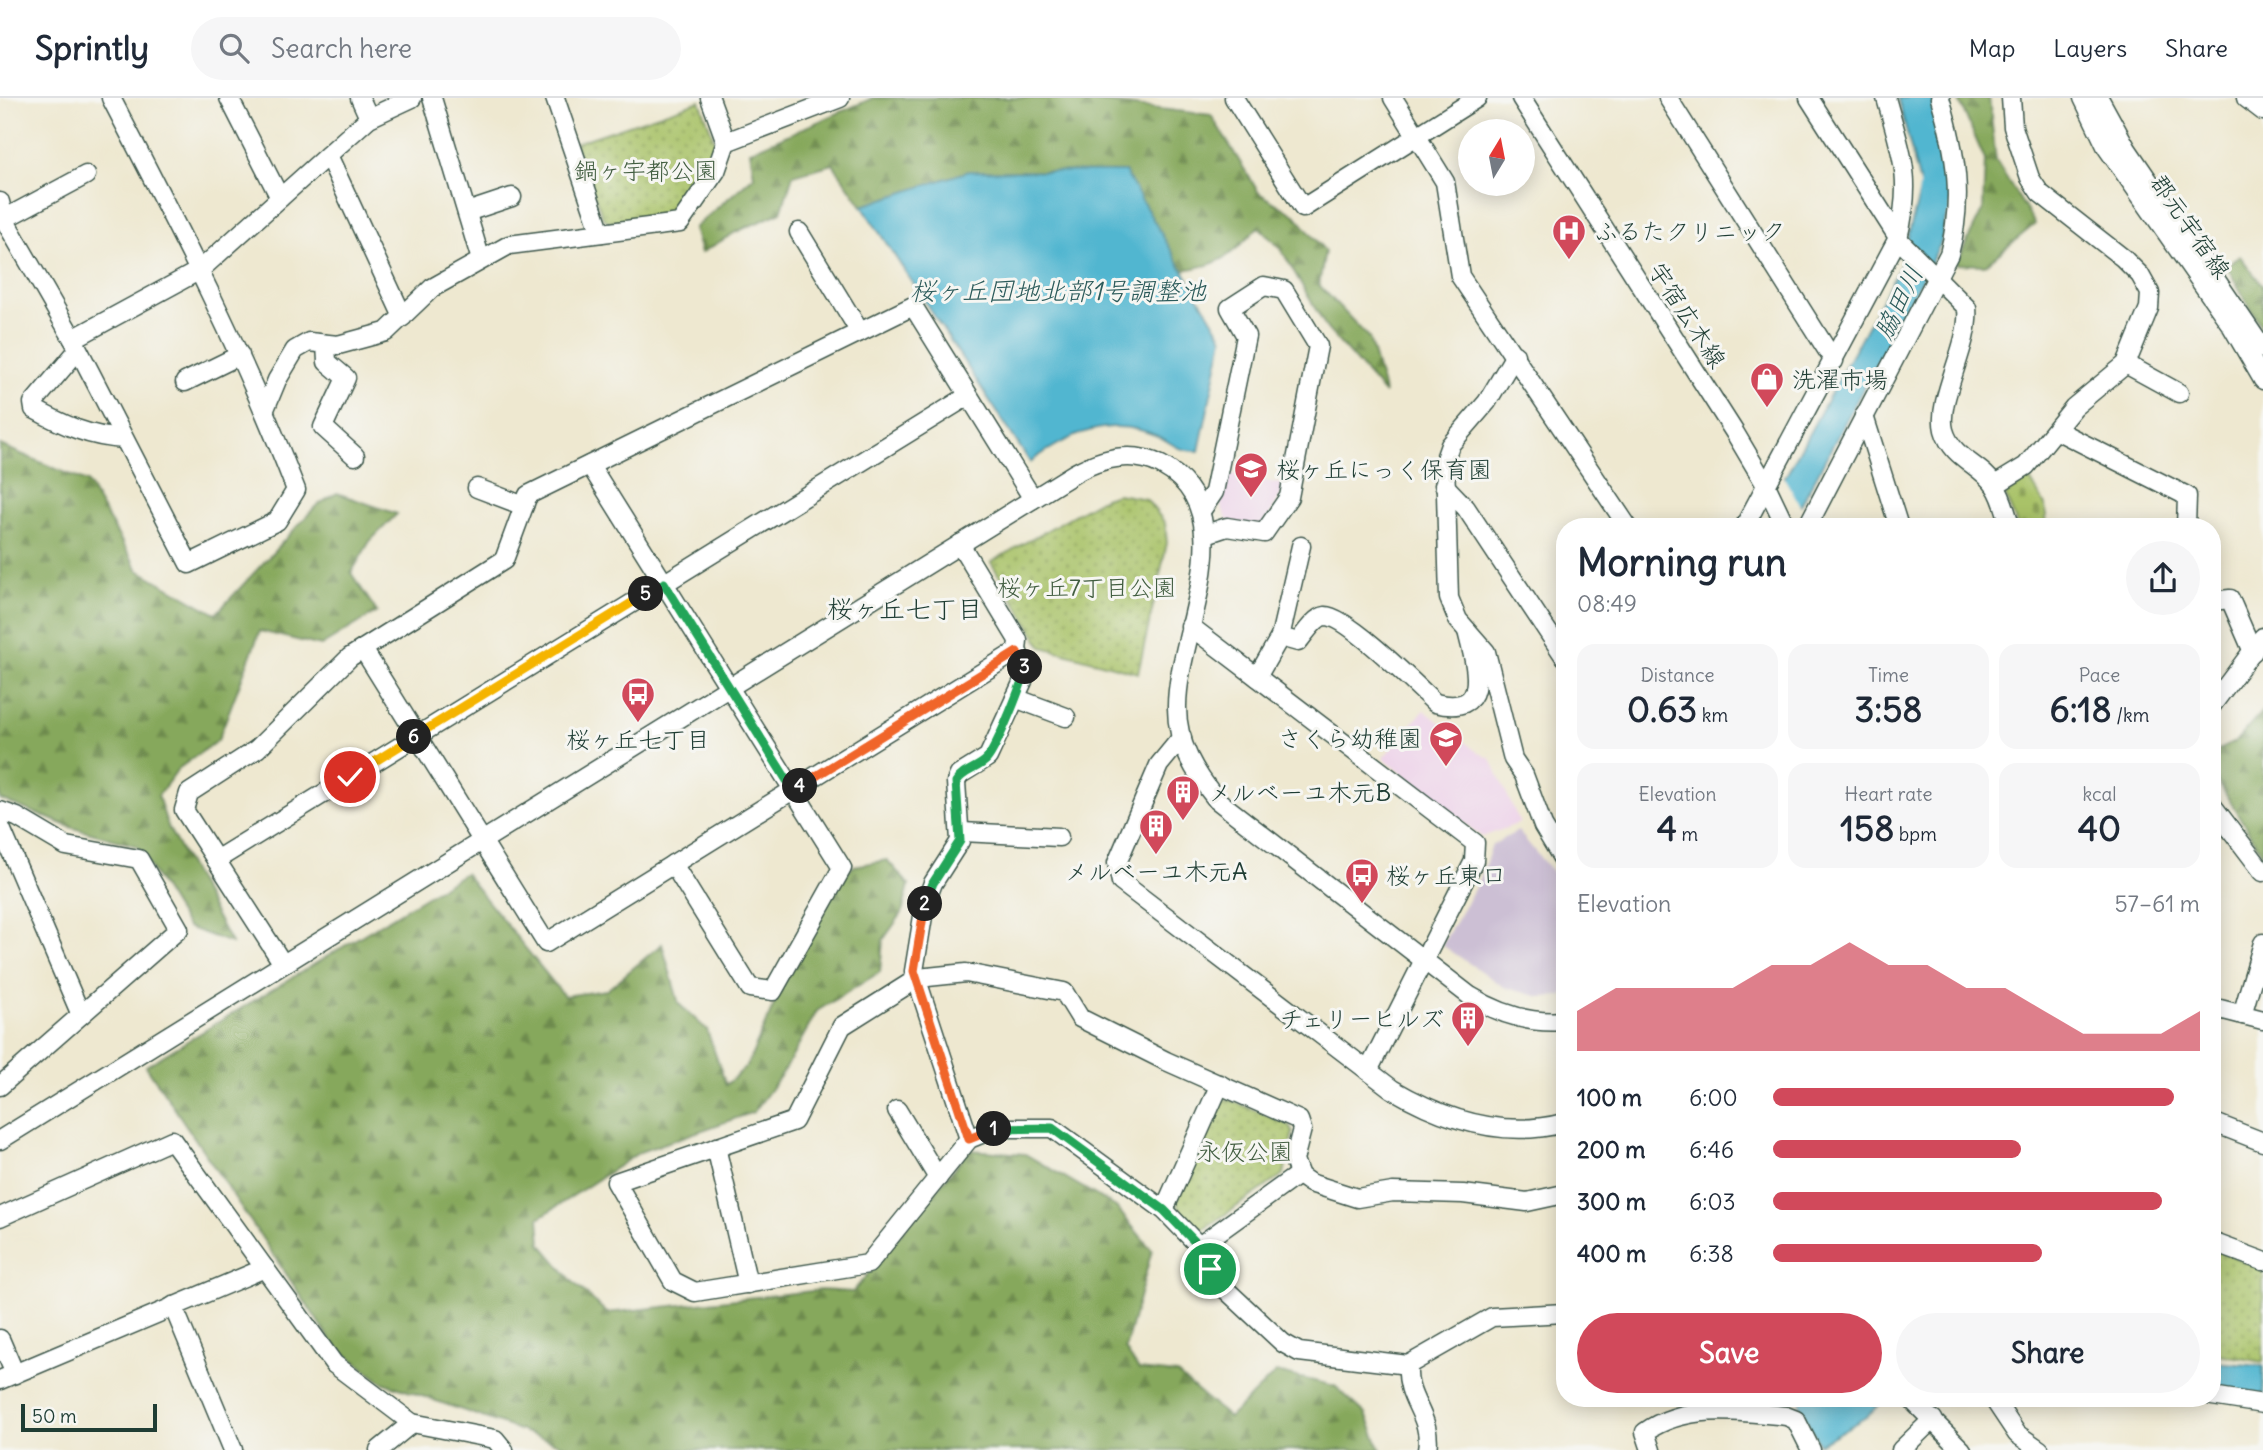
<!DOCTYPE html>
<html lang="en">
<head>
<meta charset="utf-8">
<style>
  body { margin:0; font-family:Delius,"Klee One",sans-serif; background:#f6f6f7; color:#1f2937; height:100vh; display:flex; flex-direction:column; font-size:26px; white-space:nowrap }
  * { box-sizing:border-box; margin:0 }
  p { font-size:23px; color:#747a83 }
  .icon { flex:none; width:38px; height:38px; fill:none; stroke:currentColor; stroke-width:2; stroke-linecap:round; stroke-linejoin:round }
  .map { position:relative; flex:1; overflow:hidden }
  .sheet { position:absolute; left:1556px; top:420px; width:665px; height:889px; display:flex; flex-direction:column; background:#fff; border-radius:28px; box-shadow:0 4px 18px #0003 }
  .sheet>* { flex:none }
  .needle { width:46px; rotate:10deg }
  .buttons { position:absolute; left:1458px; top:21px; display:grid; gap:14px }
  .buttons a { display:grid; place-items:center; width:77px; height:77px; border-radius:50%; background:#fff; box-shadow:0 4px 18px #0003; font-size:35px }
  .scale { position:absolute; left:21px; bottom:18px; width:136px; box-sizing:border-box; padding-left:7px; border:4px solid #1f3d34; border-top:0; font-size:19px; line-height:24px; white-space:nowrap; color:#1f3d34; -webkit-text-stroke:5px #f6f6f2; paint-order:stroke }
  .pin { position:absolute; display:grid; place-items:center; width:60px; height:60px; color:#fff; margin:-30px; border:4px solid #fff; border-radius:50%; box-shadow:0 2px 7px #0007 }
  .km { position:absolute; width:35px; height:35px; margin:-18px; border-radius:50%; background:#222; color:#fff; font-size:19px; line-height:35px; text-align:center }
  .round { display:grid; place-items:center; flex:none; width:74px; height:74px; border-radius:37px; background:#f6f6f7 }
  .overview { display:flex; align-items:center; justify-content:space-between; height:119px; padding:0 21px }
  h1 { font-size:38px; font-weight:700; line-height:52px }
  .metrics { display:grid; grid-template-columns:repeat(3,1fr); gap:10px; height:119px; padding:7px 21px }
  .metrics div { display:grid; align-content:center; border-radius:18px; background:#f6f6f7; text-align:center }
  .metrics b { font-size:35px; font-weight:700 }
  .metrics small { font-size:19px; font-weight:400 }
  .metrics p { font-size:19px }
  .chart { height:196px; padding:14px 21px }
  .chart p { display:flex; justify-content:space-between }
  .chart svg { width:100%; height:126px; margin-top:7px; fill:#d1495b; opacity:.7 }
  .action { display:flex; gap:14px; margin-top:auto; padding:14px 21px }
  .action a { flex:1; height:80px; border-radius:42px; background:#d1495b; color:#fff; font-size:28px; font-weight:700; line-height:80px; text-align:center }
  .action a+a { background:#f6f6f7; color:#1f2937 }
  ul { padding:0 21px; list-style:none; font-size:23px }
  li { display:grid; grid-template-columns:112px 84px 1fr; align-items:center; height:52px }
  li i { height:18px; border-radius:9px; background:#d1495b }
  header { display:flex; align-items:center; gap:42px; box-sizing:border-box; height:98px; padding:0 35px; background:#fff; border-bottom:2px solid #e0e1e3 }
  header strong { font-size:33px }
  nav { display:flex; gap:38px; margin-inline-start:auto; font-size:24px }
  .search { width:490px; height:63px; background:#f6f6f7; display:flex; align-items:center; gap:18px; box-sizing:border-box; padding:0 24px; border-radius:38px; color:#747a83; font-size:26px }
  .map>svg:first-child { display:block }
</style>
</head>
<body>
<header>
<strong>Sprintly</strong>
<div class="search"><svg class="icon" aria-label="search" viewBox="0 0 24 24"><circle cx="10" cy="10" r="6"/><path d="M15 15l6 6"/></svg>Search here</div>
<nav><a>Map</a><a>Layers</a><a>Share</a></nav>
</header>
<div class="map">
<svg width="2263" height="1352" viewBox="0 0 2263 1352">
  <defs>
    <pattern id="forest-firs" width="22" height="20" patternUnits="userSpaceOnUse" patternTransform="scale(1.75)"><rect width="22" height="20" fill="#86a85c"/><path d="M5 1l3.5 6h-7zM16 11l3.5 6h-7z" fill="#6d8a4d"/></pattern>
    <pattern id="cemetery-stones" width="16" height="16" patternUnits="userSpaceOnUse" patternTransform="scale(1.75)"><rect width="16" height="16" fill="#a9c267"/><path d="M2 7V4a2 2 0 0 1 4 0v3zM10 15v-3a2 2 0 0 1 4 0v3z" fill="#899f56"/></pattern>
    <pattern id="park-dots" width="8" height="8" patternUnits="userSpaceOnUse" patternTransform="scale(1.75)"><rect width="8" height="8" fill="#a9c267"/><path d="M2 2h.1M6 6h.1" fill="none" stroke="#899f56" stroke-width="1.8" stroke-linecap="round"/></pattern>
  </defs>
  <rect width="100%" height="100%" fill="#f6f6f2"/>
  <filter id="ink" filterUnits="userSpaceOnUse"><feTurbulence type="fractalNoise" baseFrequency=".0143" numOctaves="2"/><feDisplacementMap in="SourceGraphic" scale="14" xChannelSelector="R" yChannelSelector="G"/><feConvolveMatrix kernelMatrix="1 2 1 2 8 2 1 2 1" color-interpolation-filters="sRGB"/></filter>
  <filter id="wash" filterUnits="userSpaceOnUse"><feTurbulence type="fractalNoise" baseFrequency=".00686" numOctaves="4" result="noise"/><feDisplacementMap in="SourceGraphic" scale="28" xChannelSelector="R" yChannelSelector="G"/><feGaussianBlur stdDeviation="1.57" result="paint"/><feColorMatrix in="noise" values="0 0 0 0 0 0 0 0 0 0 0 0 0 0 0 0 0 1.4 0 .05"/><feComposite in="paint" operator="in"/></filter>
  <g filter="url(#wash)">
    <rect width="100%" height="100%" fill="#eee8d0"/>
    <!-- built -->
    <g fill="#edd1e9">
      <path d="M1228,375L1286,387L1262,430L1228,423L1220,406Z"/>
      <path d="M1424,612L1476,653L1491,661L1520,725L1482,739L1383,660Z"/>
    </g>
    <!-- industrial -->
    <path fill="#ccbfd4" d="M1518,733L1564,788V898L1540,899L1504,889L1442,847L1480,781L1492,747Z"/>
    <!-- forest -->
    <g fill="url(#forest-firs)" stroke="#527248" stroke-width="2">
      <path d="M873,0H1066L1211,17L1259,95L1295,117L1325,153L1319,187L1369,240L1385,296L1327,231L1281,151L1258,129C1231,157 1224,167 1182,172L1125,74L969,73L862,108L833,66L793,77L781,114L736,134L701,155L694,130L754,78L750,53Z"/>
      <path d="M1958,0H1989L1996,63L2035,126L1985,167L1956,166L1983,111L1985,62Z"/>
      <path d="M2240,158L2263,188V232L2227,169Z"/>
      <path d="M0,347L87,384L138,472L216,516L316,408L337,395L397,416L370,443L351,475L377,514L321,548L260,533L218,642L178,671L158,698L168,729L231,845L187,829L137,748L73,730L0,701Z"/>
      <path d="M2263,612V757L2212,674V655L2235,644Z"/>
      <path d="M887,762L909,787L902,815L883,842L880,874L817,913L786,970L754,1014L640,1054L539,1120L541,1146L572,1183L607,1215L821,1192L853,1194L969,1052L1025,1056L1116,1109L1152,1152L1125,1251L1139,1272L1177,1276L1229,1320L1276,1274L1335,1288L1366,1316L1381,1352H576L382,1284L334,1247L146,968L465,775L564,898L607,892L662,846L679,906L707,932L726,987L747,968L818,806L854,768Z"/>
    </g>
    <!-- cemetery -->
    <path fill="url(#cemetery-stones)" stroke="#64804e" stroke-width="2" d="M2029,380L2045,407L2047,429H2018L2005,397Z"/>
    <!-- park -->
    <g fill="url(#park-dots)" stroke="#64804e" stroke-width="2">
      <path d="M700,3L715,44L709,69L675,115L612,125L603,120L575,45Z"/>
      <path d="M1117,396L1146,401L1165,425L1167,445L1138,575L1042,549L991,464L1104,400Z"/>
      <path d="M1228,1001L1289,1027L1293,1034L1284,1076L1201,1133C1189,1128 1178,1115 1177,1103L1222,1002Z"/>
      <path d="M2212,1151L2263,1170V1264L2212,1255Z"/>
    </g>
    <!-- water -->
    <g fill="#51b6d0" stroke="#387a82" stroke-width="2">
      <path d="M1898,0H1924L1947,111L1941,145L1789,429H1751L1788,374L1900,168L1921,90Z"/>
      <path d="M969,73L1125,74L1223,240L1199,353C1171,352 1177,346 1155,337C1107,317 1069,337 1030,364L862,108Z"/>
      <path d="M2212,1264L2263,1268V1299L2212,1294Z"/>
      <path d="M1801,1300H1886L1866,1319L1819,1346L1800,1309Z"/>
    </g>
    <!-- pier -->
    <path fill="#eee8d0" d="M1782,376L1803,413L1793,429H1759L1755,421Z"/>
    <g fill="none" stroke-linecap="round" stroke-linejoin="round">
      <!-- river -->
      <path stroke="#51b6d0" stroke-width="33" d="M1924,0L1938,61L1934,108"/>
    </g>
  </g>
  <g filter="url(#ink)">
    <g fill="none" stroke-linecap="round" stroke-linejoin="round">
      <!-- minor casing -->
      <g stroke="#3e574b" stroke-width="21">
        <g id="minor">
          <path d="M229,0L280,100"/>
          <path d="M360,0L369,20"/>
          <path d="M432,0L481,162"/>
          <path d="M555,0L601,135"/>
          <path d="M710,0L726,44"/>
          <path d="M1234,0L1303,110L1477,0"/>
          <path d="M1393,0L1445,84L1460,178L1628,429"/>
          <path d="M1521,0L1735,335L1767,389L1786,429"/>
          <path d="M1668,0L1834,263"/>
          <path d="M1809,0L1901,144L1967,210C1971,247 1936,301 1944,332C1952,361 1981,366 1995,388C2003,399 2006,416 2011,429"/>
          <path d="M2083,0L2107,50L2231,227L2263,282"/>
          <path d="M2099,0L2127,51L2263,251"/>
          <path d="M2246,0L2263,13"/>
          <path d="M328,57L403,219"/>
          <path d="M0,104L4,121L73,241L189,466L277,423L296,392C244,256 178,129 111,0"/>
          <path d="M467,114L512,99"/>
          <path d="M4,121L86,77"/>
          <path d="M799,134L860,234"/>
          <path d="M73,241L200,172L369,20L412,0"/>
          <path d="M326,246L327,264L346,280L323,329L355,358"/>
          <path d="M78,252L33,305L34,311C63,327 90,339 124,341"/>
          <path d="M1515,257L1487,304L1450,347L1445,361L1449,500L1458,522L1486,554L1513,661L1524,677L1543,728L1564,763"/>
          <path d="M2126,266L2179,295"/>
          <path d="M185,284L240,257"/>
          <path d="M265,311L277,282L295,252L309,244L338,247L386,234L432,190L509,147L680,125L716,73L726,44L840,0"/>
          <path d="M1864,318L1899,429"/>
          <path d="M2056,332L2187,398L2186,429"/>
          <path d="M590,367L842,770L773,893L750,890L673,766"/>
          <path d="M1444,387L1466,410L1564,558"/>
          <path d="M1995,387L2026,368L2074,309L2126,266L2149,210L2150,195L2140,177L2123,160L2040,95L2030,80L2013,29L2011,0"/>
          <path d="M477,390L524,408"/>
          <path d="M1201,413L1214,394L1246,238L1230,210L1264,188L1284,192L1318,248L1289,399L1264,435L1227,429L1206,436"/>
          <path d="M1744,429L1898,140C1913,80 1902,58 1886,0"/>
          <path d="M1807,429L1949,156C1964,101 1956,54 1940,0"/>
          <path d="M2212,503L2230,501L2253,554"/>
          <path d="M1190,528L1475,745L1474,763L1368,973"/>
          <path d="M1280,539L1298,544C1304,537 1315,519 1325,518C1346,517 1417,588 1435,605C1493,619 1475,566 1467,533"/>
          <path d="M363,551L546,845L1017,553L1018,542L960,446"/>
          <path d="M1257,579L1280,539L1301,448"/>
          <path d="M1015,600L1066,619"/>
          <path d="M2212,607L2263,539"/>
          <path d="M1182,639L1159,667L1117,765L1121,784L1392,991C1443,1021 1504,1041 1564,1025"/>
          <path d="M2212,707L2263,774"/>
          <path d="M0,713L17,719L66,748L139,761L179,831L0,988"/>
          <path d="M0,728L81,917"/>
          <path d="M962,734L1059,739"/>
          <path d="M216,762L968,298"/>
          <path d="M283,866L184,712L189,695L257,651L350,559L504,462L528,397L913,208L1033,401"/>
          <path d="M2212,909L2263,922"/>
          <path d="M2242,917L2263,845"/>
          <path d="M897,1012L938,1080"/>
          <path d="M2212,1024L2263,1044"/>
          <path d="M969,1041L914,873L925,806L933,785L960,743L956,684L959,677L988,659L1023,583L1026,570L1017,553"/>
          <path d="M0,1042L1075,375C1102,360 1132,352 1161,367C1249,414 1176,536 1177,610C1177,646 1195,675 1217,702L1470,898C1499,916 1531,926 1564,923"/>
          <path d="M716,1049L748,1186"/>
          <path d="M1564,1096L1527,1104L1463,1096L1393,1094L1357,1100L1310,1085L1300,1078L1294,1062L1302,1031L1299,1022L1166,963L1080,920L1064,894L966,875L918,880L842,928L794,1023L616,1084L673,1183L695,1194L868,1166L969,1041L996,1030H1052L1164,1112L1199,1148L1210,1170L1224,1190L1283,1245L1299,1254L1408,1267L1492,1219L1564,1215"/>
          <path d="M1164,1112L1220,986"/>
          <path d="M0,1119L172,1042L334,1266L412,1325L495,1341L504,1352"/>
          <path d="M2212,1144L2263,1163"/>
          <path d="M1199,1148L1299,1076"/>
          <path d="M173,1208L233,1352"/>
          <path d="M0,1241L15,1276"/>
          <path d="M1408,1267C1405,1303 1433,1317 1427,1352"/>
          <path d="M0,1282L265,1170"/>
          <path d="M2212,1298L2263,1306"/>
          <path d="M1910,1300L1962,1352"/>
          <path d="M1993,1300L2017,1336L2040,1352"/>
          <path d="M379,1352L412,1325"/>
          <path d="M1651,1352L1645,1334C1686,1305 1740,1313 1786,1318L1796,1322L1811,1352"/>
          <path d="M1901,1352L1933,1321"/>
        </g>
      </g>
      <!-- minor -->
      <use href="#minor" stroke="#fff" stroke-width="18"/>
    </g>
  </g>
  <g fill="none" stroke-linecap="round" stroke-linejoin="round" filter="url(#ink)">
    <!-- split-1 casing -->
    <g stroke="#fff" stroke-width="14">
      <path id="split-1" d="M994,1031L1052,1030L1164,1112L1199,1148L1210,1171"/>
    </g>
    <!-- split-2 casing -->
    <g stroke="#fff" stroke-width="14">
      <path id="split-2" d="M925,806L914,873L969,1041L994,1031"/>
    </g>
    <!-- split-3 casing -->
    <g stroke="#fff" stroke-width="14">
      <path id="split-3" d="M925,806L933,785L960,743L956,684C963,672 978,671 987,661C996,650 1025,582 1025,569"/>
    </g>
    <!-- split-4 casing -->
    <g stroke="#fff" stroke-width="14">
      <path id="split-4" d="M800,688L1017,554L1025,569"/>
    </g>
    <!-- split-5 casing -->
    <g stroke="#fff" stroke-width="14">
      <path id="split-5" d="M646,496L664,485L793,692L800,688"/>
    </g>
    <!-- split-6 casing -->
    <g stroke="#fff" stroke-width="14">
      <path id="split-6" d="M414,639L646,496"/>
    </g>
    <!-- split-7 casing -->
    <g stroke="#fff" stroke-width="14">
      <path id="split-7" d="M350,679L414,639"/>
    </g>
    <!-- split-1 -->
    <use href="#split-1" stroke="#22a559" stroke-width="9"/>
    <!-- split-2 -->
    <use href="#split-2" stroke="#f0652b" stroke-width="9"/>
    <!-- split-3 -->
    <use href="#split-3" stroke="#22a559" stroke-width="9"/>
    <!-- split-4 -->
    <use href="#split-4" stroke="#f0652b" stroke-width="9"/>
    <!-- split-5 -->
    <use href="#split-5" stroke="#22a559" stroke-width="9"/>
    <!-- split-6 -->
    <use href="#split-6" stroke="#f5b400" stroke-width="9"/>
    <!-- split-7 -->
    <use href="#split-7" stroke="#f5b400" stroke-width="9"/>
  </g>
  <!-- icons -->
  <defs>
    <g id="hospital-pin" transform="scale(1.75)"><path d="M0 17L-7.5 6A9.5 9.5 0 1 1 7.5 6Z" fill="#d1495b" stroke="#f6f6f2"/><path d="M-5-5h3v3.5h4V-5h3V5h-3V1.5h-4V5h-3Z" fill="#fff"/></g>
    <g id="shop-pin" transform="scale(1.75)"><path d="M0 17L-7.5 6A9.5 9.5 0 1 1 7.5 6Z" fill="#d1495b" stroke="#f6f6f2"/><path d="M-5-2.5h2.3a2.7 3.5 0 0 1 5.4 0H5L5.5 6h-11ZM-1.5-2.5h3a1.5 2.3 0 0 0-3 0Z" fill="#fff"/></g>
    <g id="school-pin" transform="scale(1.75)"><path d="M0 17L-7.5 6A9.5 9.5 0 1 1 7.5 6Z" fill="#d1495b" stroke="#f6f6f2"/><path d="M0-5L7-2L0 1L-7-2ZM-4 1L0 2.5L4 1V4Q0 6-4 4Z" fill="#fff"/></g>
    <g id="bus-pin" transform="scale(1.75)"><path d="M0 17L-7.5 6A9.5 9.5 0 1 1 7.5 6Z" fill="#d1495b" stroke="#f6f6f2"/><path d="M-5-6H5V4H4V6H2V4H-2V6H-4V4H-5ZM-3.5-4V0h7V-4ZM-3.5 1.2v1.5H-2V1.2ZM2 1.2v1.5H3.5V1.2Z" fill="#fff"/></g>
    <g id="building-pin" transform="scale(1.75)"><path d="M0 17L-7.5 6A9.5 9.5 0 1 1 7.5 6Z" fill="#d1495b" stroke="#f6f6f2"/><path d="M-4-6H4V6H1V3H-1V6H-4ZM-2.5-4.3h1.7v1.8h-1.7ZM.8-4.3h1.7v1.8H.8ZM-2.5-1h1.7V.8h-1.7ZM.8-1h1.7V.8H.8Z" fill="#fff"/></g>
  </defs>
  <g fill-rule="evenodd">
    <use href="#hospital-pin" x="1569" y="133"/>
    <use href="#shop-pin" x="1767" y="281"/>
    <use href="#school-pin" x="1251" y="371"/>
    <use href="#bus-pin" x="638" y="596"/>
    <use href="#school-pin" x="1446" y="640"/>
    <use href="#building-pin" x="1183" y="694"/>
    <use href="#building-pin" x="1156" y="728"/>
    <use href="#bus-pin" x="1362" y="777"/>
    <use href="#building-pin" x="1468" y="920"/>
  </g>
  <g text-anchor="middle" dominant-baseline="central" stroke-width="6" stroke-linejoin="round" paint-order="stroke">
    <!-- park labels -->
    <g font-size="24" fill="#425e41" stroke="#f6f6f2">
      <text x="646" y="72">鍋ヶ宇都公園</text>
      <text x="1087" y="489">桜ヶ丘7丁目公園</text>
      <text x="1245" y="1053">永仮公園</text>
    </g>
    <!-- street labels -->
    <g font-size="24" fill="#1f3d34" stroke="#f6f6f2">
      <text transform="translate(2191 128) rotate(55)">郡元宇宿線</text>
      <text transform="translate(1688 217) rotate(57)">宇宿広木線</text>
    </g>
    <!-- poi labels -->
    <g font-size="24" fill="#1f3d34" stroke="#f6f6f2" text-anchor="start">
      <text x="1594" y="133">ふるたクリニック</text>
      <text x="1792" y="281">洗濯市場</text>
      <text x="1276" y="371">桜ヶ丘にっく保育園</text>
      <text x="1422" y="640" text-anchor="end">さくら幼稚園</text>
      <text x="638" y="641" text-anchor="middle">桜ヶ丘七丁目</text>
      <text x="1208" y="694">メルベーユ木元B</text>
      <text x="1156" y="773" text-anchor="middle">メルベーユ木元A</text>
      <text x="1386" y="777">桜ヶ丘東口</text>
      <text x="1444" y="920" text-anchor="end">チェリーヒルズ</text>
    </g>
    <!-- water labels -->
    <g font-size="26" font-style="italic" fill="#2c5b5b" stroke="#f6f6f2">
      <text x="1058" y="192">桜ヶ丘団地北部1号調整池</text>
      <text transform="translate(1898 204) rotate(-64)">脇田川</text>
    </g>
    <!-- neighbourhood labels -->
    <g font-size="26" fill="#1f3d34" stroke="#f6f6f2">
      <text x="905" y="510">桜ヶ丘七丁目</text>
    </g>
  </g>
</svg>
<div class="buttons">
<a><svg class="needle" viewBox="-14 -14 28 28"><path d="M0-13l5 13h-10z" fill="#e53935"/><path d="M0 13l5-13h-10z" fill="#747a83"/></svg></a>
</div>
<div class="scale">50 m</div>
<div class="pin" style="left:1210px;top:1171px;background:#1e9e55"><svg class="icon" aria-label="arrive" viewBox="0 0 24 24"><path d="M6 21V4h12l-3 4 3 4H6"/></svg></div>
<div class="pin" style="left:350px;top:679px;background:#d93025"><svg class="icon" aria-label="check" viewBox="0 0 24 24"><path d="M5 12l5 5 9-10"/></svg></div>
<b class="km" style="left:994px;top:1031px">1</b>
<b class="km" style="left:925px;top:806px">2</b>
<b class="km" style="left:1025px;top:569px">3</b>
<b class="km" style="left:800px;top:688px">4</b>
<b class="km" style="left:646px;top:496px">5</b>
<b class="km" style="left:414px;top:639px">6</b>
<section class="sheet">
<div class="overview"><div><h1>Morning run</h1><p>08:49</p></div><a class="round"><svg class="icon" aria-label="share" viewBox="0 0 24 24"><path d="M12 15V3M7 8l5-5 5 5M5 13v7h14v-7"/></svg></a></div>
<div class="metrics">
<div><p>Distance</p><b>0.63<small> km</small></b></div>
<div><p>Time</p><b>3:58</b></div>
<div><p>Pace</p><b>6:18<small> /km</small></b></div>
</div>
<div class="metrics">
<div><p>Elevation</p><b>4<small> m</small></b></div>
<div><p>Heart rate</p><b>158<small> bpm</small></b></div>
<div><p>kcal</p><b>40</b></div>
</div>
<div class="chart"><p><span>Elevation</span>57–61 m</p>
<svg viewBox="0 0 160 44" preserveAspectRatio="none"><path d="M0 44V30L10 22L20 22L30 22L40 22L50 14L60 14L70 6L80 14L90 14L100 22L110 22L120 30L130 38L140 38L150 38L160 30V44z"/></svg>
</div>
<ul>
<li><b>100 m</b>6:00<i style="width:94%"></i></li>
<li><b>200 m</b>6:46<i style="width:58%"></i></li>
<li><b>300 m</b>6:03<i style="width:91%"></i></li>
<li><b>400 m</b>6:38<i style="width:63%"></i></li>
</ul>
<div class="action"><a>Save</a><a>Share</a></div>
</section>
</div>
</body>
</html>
